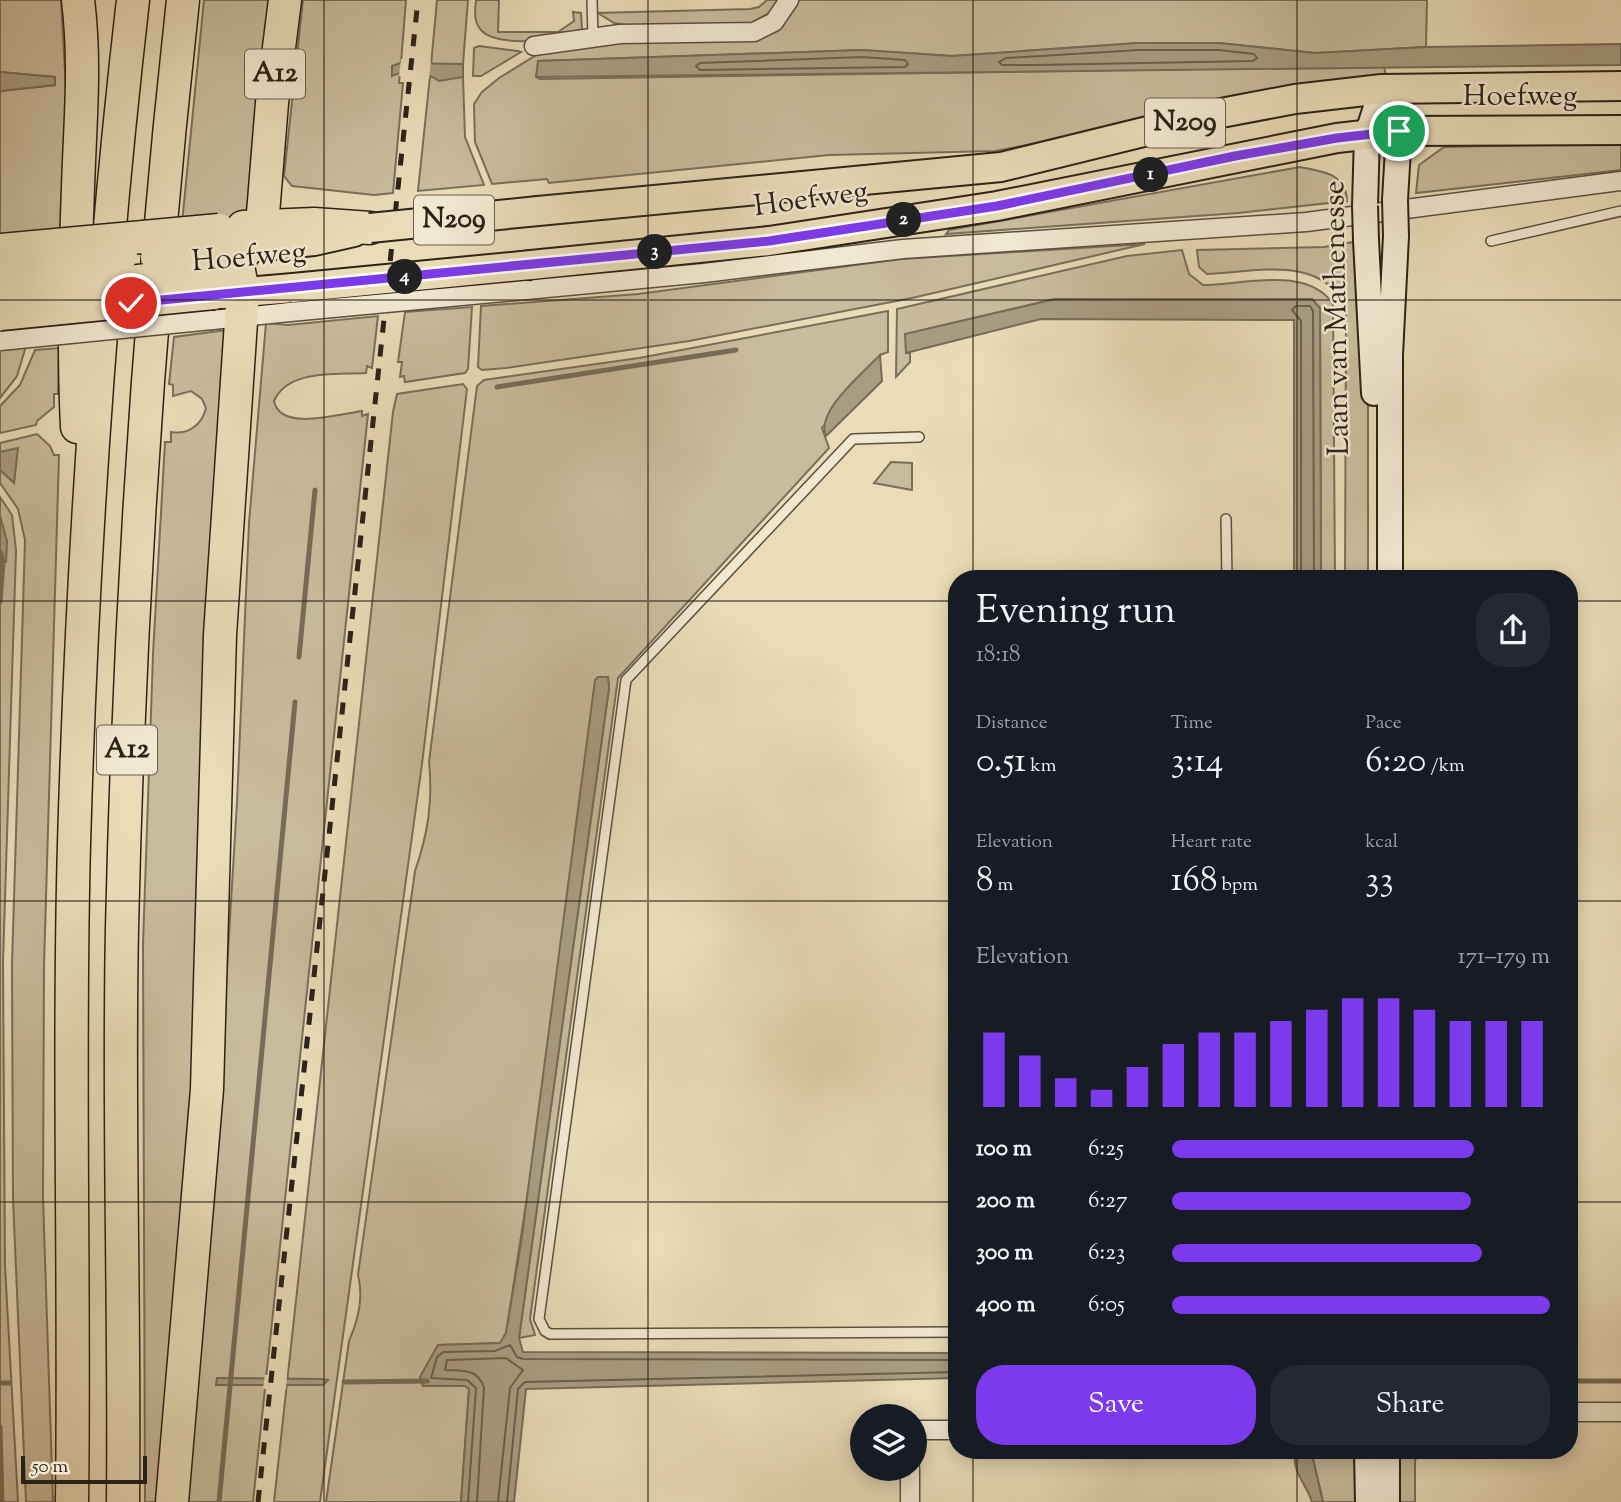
<!DOCTYPE html>
<html lang="en">
<head>
<meta charset="utf-8">
<style>
  body { margin:0; font-family:"Sorts Mill Goudy",serif; background:#242831; color:#f1f3f6; height:100vh; display:flex; flex-direction:column; font-size:26px; white-space:nowrap }
  * { box-sizing:border-box; margin:0 }
  p { font-size:23px; color:#9ea1a6 }
  .icon { flex:none; width:38px; height:38px; fill:none; stroke:currentColor; stroke-width:2; stroke-linecap:round; stroke-linejoin:round }
  .map { position:relative; flex:1; overflow:hidden }
  .panel { position:absolute; left:948px; top:570px; width:630px; height:889px; display:flex; flex-direction:column; background:#171b24; border-radius:28px; box-shadow:0 4px 18px #0003 }
  .panel>* { flex:none }
  .controls { position:absolute; left:850px; top:1404px; display:grid; gap:14px }
  .controls a { display:grid; place-items:center; width:77px; height:77px; border-radius:50%; background:#171b24; box-shadow:0 4px 18px #0003; font-size:35px }
  .scale { position:absolute; left:21px; bottom:18px; width:126px; box-sizing:border-box; padding-left:7px; border:4px solid #2c2217; border-top:0; font-size:19px; line-height:24px; white-space:nowrap; color:#2c2217; -webkit-text-stroke:5px #f1e8d0; paint-order:stroke }
  .pin { position:absolute; display:grid; place-items:center; width:60px; height:60px; color:#fff; margin:-30px; border:4px solid #fff; border-radius:50%; box-shadow:0 2px 7px #0007 }
  .km { position:absolute; width:35px; height:35px; margin:-18px; border-radius:50%; background:#222; color:#fff; font-size:19px; line-height:35px; text-align:center }
  .round { display:grid; place-items:center; flex:none; width:74px; height:74px; border-radius:28px; background:#242831 }
  .headline { display:flex; align-items:center; justify-content:space-between; height:119px; padding:0 28px }
  h1 { font-size:38px; font-weight:600; line-height:52px }
  .metrics { display:grid; grid-template-columns:repeat(3,1fr); gap:10px; height:119px; padding:7px 28px }
  .metrics div { display:grid; align-content:center }
  .metrics b { font-size:35px; font-weight:600 }
  .metrics small { font-size:19px; font-weight:400 }
  .metrics p { font-size:19px }
  .chart { height:196px; padding:14px 28px }
  .chart p { display:flex; justify-content:space-between }
  .chart svg { width:100%; height:126px; margin-top:7px; stroke:#7c3aed; stroke-width:6 }
  .button { display:flex; gap:14px; margin-top:auto; padding:14px 28px }
  .button a { flex:1; height:80px; border-radius:28px; background:#7c3aed; color:#fff; font-size:28px; font-weight:600; line-height:80px; text-align:center }
  .button a+a { background:#242831; color:#f1f3f6 }
  ul { padding:0 28px; list-style:none; font-size:23px }
  li { display:grid; grid-template-columns:112px 84px 1fr; align-items:center; height:52px }
  li i { height:18px; border-radius:9px; background:#7c3aed }
  .map>svg:first-child { display:block }
</style>
</head>
<body>
<div class="map">
<svg width="1621" height="1502" viewBox="0 0 1621 1502">
  <rect width="100%" height="100%" fill="#e9dcb7"/>
  <filter id="stains"><feTurbulence type="fractalNoise" baseFrequency=".00286" numOctaves="4"/><feColorMatrix values="0 0 0 0 .2 0 0 0 0 .09 0 0 0 0 .02 0 0 0 .5 -.17"/></filter>
  <radialGradient id="worn" r=".72"><stop offset=".6" stop-color="#630" stop-opacity="0"/><stop offset="1" stop-color="#630" stop-opacity=".3"/></radialGradient>
  <!-- green -->
  <g fill="#c9bc9c" stroke="#7a6f5a" stroke-width="2">
    <path d="M0,0H61L66,90L64,232L0,239V91L55,85L54,77L0,72Z"/>
    <path d="M204,0H275L253,219L182,223Z"/>
    <path d="M303,0H406L401,63L392,66V76L400,72L399,83H403L393,193L374,195L292,186L284,176Z"/>
    <path d="M437,0H468L463,64L431,65Z"/>
    <path d="M476,0H499L498,32H558L574,21L573,12L581,13L582,29C565,41 498,48 482,31C473,22 475,11 476,0Z"/>
    <path d="M767,0H778L769,13L748,25L632,26L614,23L598,13L750,9L759,7Z"/>
    <path d="M798,0H1427L1426,47L1315,53L1219,43H1138L952,56L862,50L539,61L536,77L540,79L1384,66L1386,77L995,151L829,155L549,183L547,179L492,184L475,142L474,104L482,92L499,78L538,54L621,43L755,40C777,35 788,20 798,0Z"/>
    <path d="M479,46L518,51L521,52L481,76H473L474,48Z"/>
    <path d="M430,76L463,77L465,137L484,185L418,191Z"/>
    <path d="M1621,143V170L1416,193L1419,165L1444,147Z"/>
    <path d="M1300,167C1323,172 1346,173 1347,201L1238,213L946,234L949,230Z"/>
    <path d="M1353,242L1368,375V579H1345L1346,308C1322,254 1256,272 1207,274L1199,267L1197,250L1324,247Z"/>
    <path d="M1145,244L912,298L689,341L506,368L482,370L478,367L481,306L638,294L901,259Z"/>
    <path d="M1182,250L1189,274L1203,285C1242,285 1307,265 1333,304L1335,579H1321L1320,309L1312,299H1055L906,334V353H910V362L896,377L897,309L1127,256Z"/>
    <path d="M472,307L468,369L465,373L405,382L404,376L400,377L402,362H398L405,312Z"/>
    <path d="M888,311V352L880,355L822,428L829,448L618,678L530,1319L535,1335L519,1338L609,688L608,677L506,1333L500,1343L438,1345L420,1377L423,1386H465L469,1389L461,1502H326L349,1341C358,1321 364,1298 358,1275L415,871C428,834 433,801 429,762L477,386L484,380L639,358Z"/>
    <path d="M378,316L372,368L367,366L366,373C336,375 288,369 274,401C280,432 339,414 362,411V416L368,414L253,1502H185L214,1186L237,802L249,523L266,323L288,325Z"/>
    <path d="M227,330L203,940L166,1502H145L143,944L153,654L165,442H171V432C188,435 202,425 206,408L202,399L191,391L173,396V385L169,384L174,337Z"/>
    <path d="M26,346L17,376L0,398V349Z"/>
    <path d="M59,348L58,394H54V407L37,421L36,425L0,433V406L20,385L35,350Z"/>
    <path d="M463,384L467,389L422,764L320,1502H274L393,412L397,394Z"/>
    <path d="M37,434L50,446L54,455H59L44,966L43,1198L53,1502H26L13,1199L12,964L25,540L18,509L0,483V470L14,482L17,449L0,452V443Z"/>
    <path d="M891,462L912,463V490L874,483Z"/>
    <path d="M0,497L12,515L16,550L3,962L5,1266L18,1502H0Z"/>
    <path d="M1291,1451H1349L1356,1463L1361,1502H1323L1312,1455L1295,1454Z"/>
    <path d="M1402,1451H1424L1415,1460V1502H1396L1398,1459Z"/>
  </g>
  <!-- water -->
  <g fill="#a99d81" stroke="#776c57" stroke-width="2">
    <path d="M1138,43H1219L1315,53L1426,47L1621,44V65L536,77L538,61L862,50L952,56Z"/>
    <path d="M401,63L463,64V77L439,81C428,72 402,70 392,76V66Z"/>
    <path d="M0,72L55,77V85L0,91Z"/>
    <path d="M1055,299H1312L1320,308L1321,579H1294V320L1041,319L906,353L905,334Z"/>
    <path d="M880,355L882,381L826,436C815,412 863,373 880,355Z"/>
    <path d="M18,448L14,483L0,470V452Z"/>
    <path d="M0,516L7,541L6,562H0Z"/>
    <path d="M598,677H608L609,688L519,1338L523,1352L957,1353V1378L526,1389L514,1502H461L469,1389L465,1386H423L420,1377L438,1345L500,1343L506,1333L521,1243L595,680Z"/>
    <path d="M217,1378L322,1379L328,1380L323,1385H216Z"/>
    <path d="M1295,1454L1312,1455L1323,1502H1312C1307,1485 1292,1472 1295,1454Z"/>
  </g>
  <!-- pier -->
  <g fill="#e9dcb7">
    <path d="M401,59L431,61L429,79L399,76Z"/>
    <path d="M265,1375H287L286,1389H263Z"/>
  </g>
  <g fill="none" stroke-linecap="round" stroke-linejoin="round">
    <!-- shore -->
    <g stroke="#6a604c" stroke-width="2">
      <path d="M1139,50H1219L1254,54L1257,58L1253,61L1036,65H1002L999,62L1006,58Z"/>
      <path d="M862,57L905,60L908,64L905,67L700,70L696,66L700,63Z"/>
      <path d="M1301,579V321L1292,310L1296,306H1310L1313,311L1314,579"/>
      <path d="M468,1502L476,1388L467,1380L431,1378L437,1357L443,1352L495,1351L510,1345L517,1357L523,1359L957,1360"/>
      <path d="M477,1502L484,1387C477,1368 462,1371 445,1370L447,1360L506,1358L523,1370L510,1388L498,1502"/>
      <path d="M507,1502L518,1389L525,1382L957,1372"/>
    </g>
    <!-- stream -->
    <g stroke="#776c57" stroke-width="5">
      <path d="M497,387L736,350"/>
      <path d="M0,552L3,562L0,602"/>
      <path d="M299,657L315,490"/>
      <path d="M1570,1381H1621"/>
      <path d="M344,1382L427,1381"/>
      <path d="M0,1383H9"/>
      <path d="M0,1427L2,1502"/>
      <path d="M219,1502L295,702"/>
    </g>
    <!-- lane casing -->
    <g stroke="#5b503f" stroke-width="12">
      <g id="lane">
        <path d="M592,0L593,38"/>
        <path d="M1491,241L1621,211"/>
        <path d="M919,437L853,439L626,680L539,1319L545,1331L550,1334L957,1332"/>
        <path d="M1226,519L1227,579"/>
      </g>
    </g>
    <!-- street casing -->
    <g stroke="#5b503f" stroke-width="21">
      <g id="street">
        <path d="M534,46L620,34L754,32L774,22L789,0"/>
        <path d="M526,290L704,273L903,249L1306,222L1621,181"/>
        <path d="M212,320L290,312"/>
        <path d="M1570,1412H1621"/>
        <path d="M915,1430H957"/>
        <path d="M910,1468V1502"/>
      </g>
    </g>
    <!-- secondary casing -->
    <g stroke="#2c2217" stroke-width="28">
      <g id="secondary">
        <path d="M1382,89L1399,131L1395,200"/>
        <path d="M1365,206L1367,135L1382,89"/>
        <path d="M1366,240L1374,393"/>
        <path d="M1390,579V355L1396,236"/>
        <path d="M1367,1451L1368,1502"/>
        <path d="M1387,1502V1451"/>
      </g>
    </g>
    <!-- primary casing -->
    <g stroke="#2c2217" stroke-width="32">
      <g id="primary">
        <path d="M538,211L1001,167L1221,113L1295,99L1382,89L1621,86"/>
        <path d="M232,249L314,241L354,232"/>
        <path d="M531,265L769,241L997,206L1337,138L1399,131L1621,130"/>
        <path d="M222,294L293,288"/>
      </g>
    </g>
    <!-- highway casing -->
    <g stroke="#2c2217" stroke-width="35">
      <g id="highway">
        <path d="M243,227L314,224L370,228"/>
        <path d="M218,272L242,256L262,226L272,103L285,0"/>
        <path d="M77,427C73,347 75,267 78,187C80,124 86,63 78,0"/>
        <path d="M72,1502C75,1283 68,1064 74,844C82,562 101,280 133,0"/>
        <path d="M123,1502C125,1310 118,1119 122,928C129,617 149,308 183,0"/>
        <path d="M172,1502L207,1089L220,635L243,292L239,271L224,250"/>
      </g>
    </g>
    <!-- lane -->
    <use href="#lane" stroke="#f1e8d0" stroke-width="9"/>
    <!-- street -->
    <use href="#street" stroke="#f1e8d0" stroke-width="18"/>
    <!-- secondary -->
    <use href="#secondary" stroke="#f1e8d0" stroke-width="24"/>
    <!-- primary -->
    <use href="#primary" stroke="#e9dcb7" stroke-width="28"/>
    <!-- highway -->
    <use href="#highway" stroke="#e9dcb7" stroke-width="32"/>
    <!-- rail -->
    <path stroke="#2c2217" stroke-width="5" stroke-dasharray="12 12" stroke-linecap="butt" d="M258,1502L418,0"/>
    <!-- street-bridge casing -->
    <g stroke="#5b503f" stroke-width="21" stroke-linecap="butt">
      <g id="street-bridge">
        <path d="M290,312L526,290"/>
        <path d="M0,341L212,320"/>
      </g>
    </g>
    <!-- secondary-bridge casing -->
    <g stroke="#2c2217" stroke-width="28" stroke-linecap="butt">
      <g id="secondary-bridge">
        <path d="M1395,200L1396,236"/>
        <path d="M1365,206L1366,240"/>
      </g>
    </g>
    <!-- primary-bridge casing -->
    <g stroke="#2c2217" stroke-width="32" stroke-linecap="butt">
      <g id="primary-bridge">
        <path d="M370,228L538,211"/>
        <path d="M155,257L218,250"/>
        <path d="M0,267L123,256"/>
        <path d="M293,288L531,265"/>
        <path d="M0,316L214,295"/>
      </g>
    </g>
    <!-- highway-bridge casing -->
    <g stroke="#2c2217" stroke-width="35" stroke-linecap="butt">
      <g id="highway-bridge">
        <path d="M0,250L219,230"/>
        <path d="M0,295L216,273"/>
      </g>
    </g>
    <!-- street-bridge -->
    <use href="#street-bridge" stroke="#f1e8d0" stroke-width="18"/>
    <!-- secondary-bridge -->
    <use href="#secondary-bridge" stroke="#f1e8d0" stroke-width="24"/>
    <!-- primary-bridge -->
    <use href="#primary-bridge" stroke="#e9dcb7" stroke-width="28"/>
    <!-- highway-bridge -->
    <use href="#highway-bridge" stroke="#e9dcb7" stroke-width="32"/>
  </g>
  <g fill="none" stroke-linecap="round" stroke-linejoin="round">
    <!-- route casing -->
    <g stroke="#fff" stroke-width="14">
      <path id="route" d="M131,303L769,241L997,206L1235,156L1337,138L1399,131"/>
    </g>
    <!-- route -->
    <use href="#route" stroke="#7c3aed" stroke-width="9"/>
  </g>
  <!-- grid -->
  <path fill="none" stroke="#2c2217" stroke-width="2" stroke-opacity="0.55" d="M324,0V1502M648,0V1502M973,0V579M1297,0V579M0,300H1621M0,601H957M1570,601H1621M0,901H957M1570,901H1621M0,1202H957M1570,1202H1621M973,1451V1502M1297,1451V1502"/>
  <g text-anchor="middle" dominant-baseline="central" stroke-width="5" stroke-linejoin="round" paint-order="stroke">
    <!-- shield labels -->
    <g fill="#f1e8d0" stroke="#675d4e" stroke-width="2">
      <rect x="245" y="49.5" width="60" height="49" rx="5"/>
      <rect x="1145" y="98.5" width="80" height="49" rx="5"/>
      <rect x="414" y="195.5" width="80" height="49" rx="5"/>
      <rect x="97" y="725.5" width="60" height="49" rx="5"/>
    </g>
    <g font-size="28" font-weight="bold" fill="#2c2217">
      <text x="275" y="74">A12</text>
      <text x="1185" y="123">N209</text>
      <text x="454" y="220">N209</text>
      <text x="127" y="750">A12</text>
    </g>
    <!-- street labels -->
    <g font-size="30" fill="#2c2217" stroke="#f1e8d0">
      <text x="1520" y="97">Hoefweg</text>
      <text transform="translate(811 200) rotate(-8)">Hoefweg</text>
      <text transform="translate(249 258) rotate(-5)">Hoefweg</text>
      <text transform="translate(1338 318) rotate(-91)">Laan van Mathenesse</text>
    </g>
  </g>
  <rect width="100%" height="100%" filter="url(#stains)"/>
  <rect width="100%" height="100%" fill="url(#worn)"/>
</svg>
<div class="controls">
<a><svg class="icon" aria-label="layers" viewBox="0 0 24 24"><path d="M12 4l9 5-9 5-9-5zM3 14l9 5 9-5"/></svg></a>
</div>
<div class="scale">50 m</div>
<div class="pin" style="left:1399px;top:131px;background:#1e9e55"><svg class="icon" aria-label="arrive" viewBox="0 0 24 24"><path d="M6 21V4h12l-3 4 3 4H6"/></svg></div>
<div class="pin" style="left:131px;top:303px;background:#d93025"><svg class="icon" aria-label="check" viewBox="0 0 24 24"><path d="M5 12l5 5 9-10"/></svg></div>
<b class="km" style="left:1151px;top:175px">1</b>
<b class="km" style="left:904px;top:220px">2</b>
<b class="km" style="left:655px;top:252px">3</b>
<b class="km" style="left:405px;top:277px">4</b>
<section class="panel">
<div class="headline"><div><h1>Evening run</h1><p>18:18</p></div><a class="round"><svg class="icon" aria-label="share" viewBox="0 0 24 24"><path d="M12 15V3M7 8l5-5 5 5M5 13v7h14v-7"/></svg></a></div>
<div class="metrics">
<div><p>Distance</p><b>0.51<small> km</small></b></div>
<div><p>Time</p><b>3:14</b></div>
<div><p>Pace</p><b>6:20<small> /km</small></b></div>
</div>
<div class="metrics">
<div><p>Elevation</p><b>8<small> m</small></b></div>
<div><p>Heart rate</p><b>168<small> bpm</small></b></div>
<div><p>kcal</p><b>33</b></div>
</div>
<div class="chart"><p><span>Elevation</span>171–179 m</p>
<svg viewBox="0 0 160 44" preserveAspectRatio="none"><path d="M5 44V18M15 44V26M25 44V34M35 44V38M45 44V30M55 44V22M65 44V18M75 44V18M85 44V14M95 44V10M105 44V6M115 44V6M125 44V10M135 44V14M145 44V14M155 44V14"/></svg>
</div>
<ul>
<li><b>100 m</b>6:25<i style="width:80%"></i></li>
<li><b>200 m</b>6:27<i style="width:79%"></i></li>
<li><b>300 m</b>6:23<i style="width:82%"></i></li>
<li><b>400 m</b>6:05<i style="width:100%"></i></li>
</ul>
<div class="button"><a>Save</a><a>Share</a></div>
</section>
</div>
</body>
</html>
